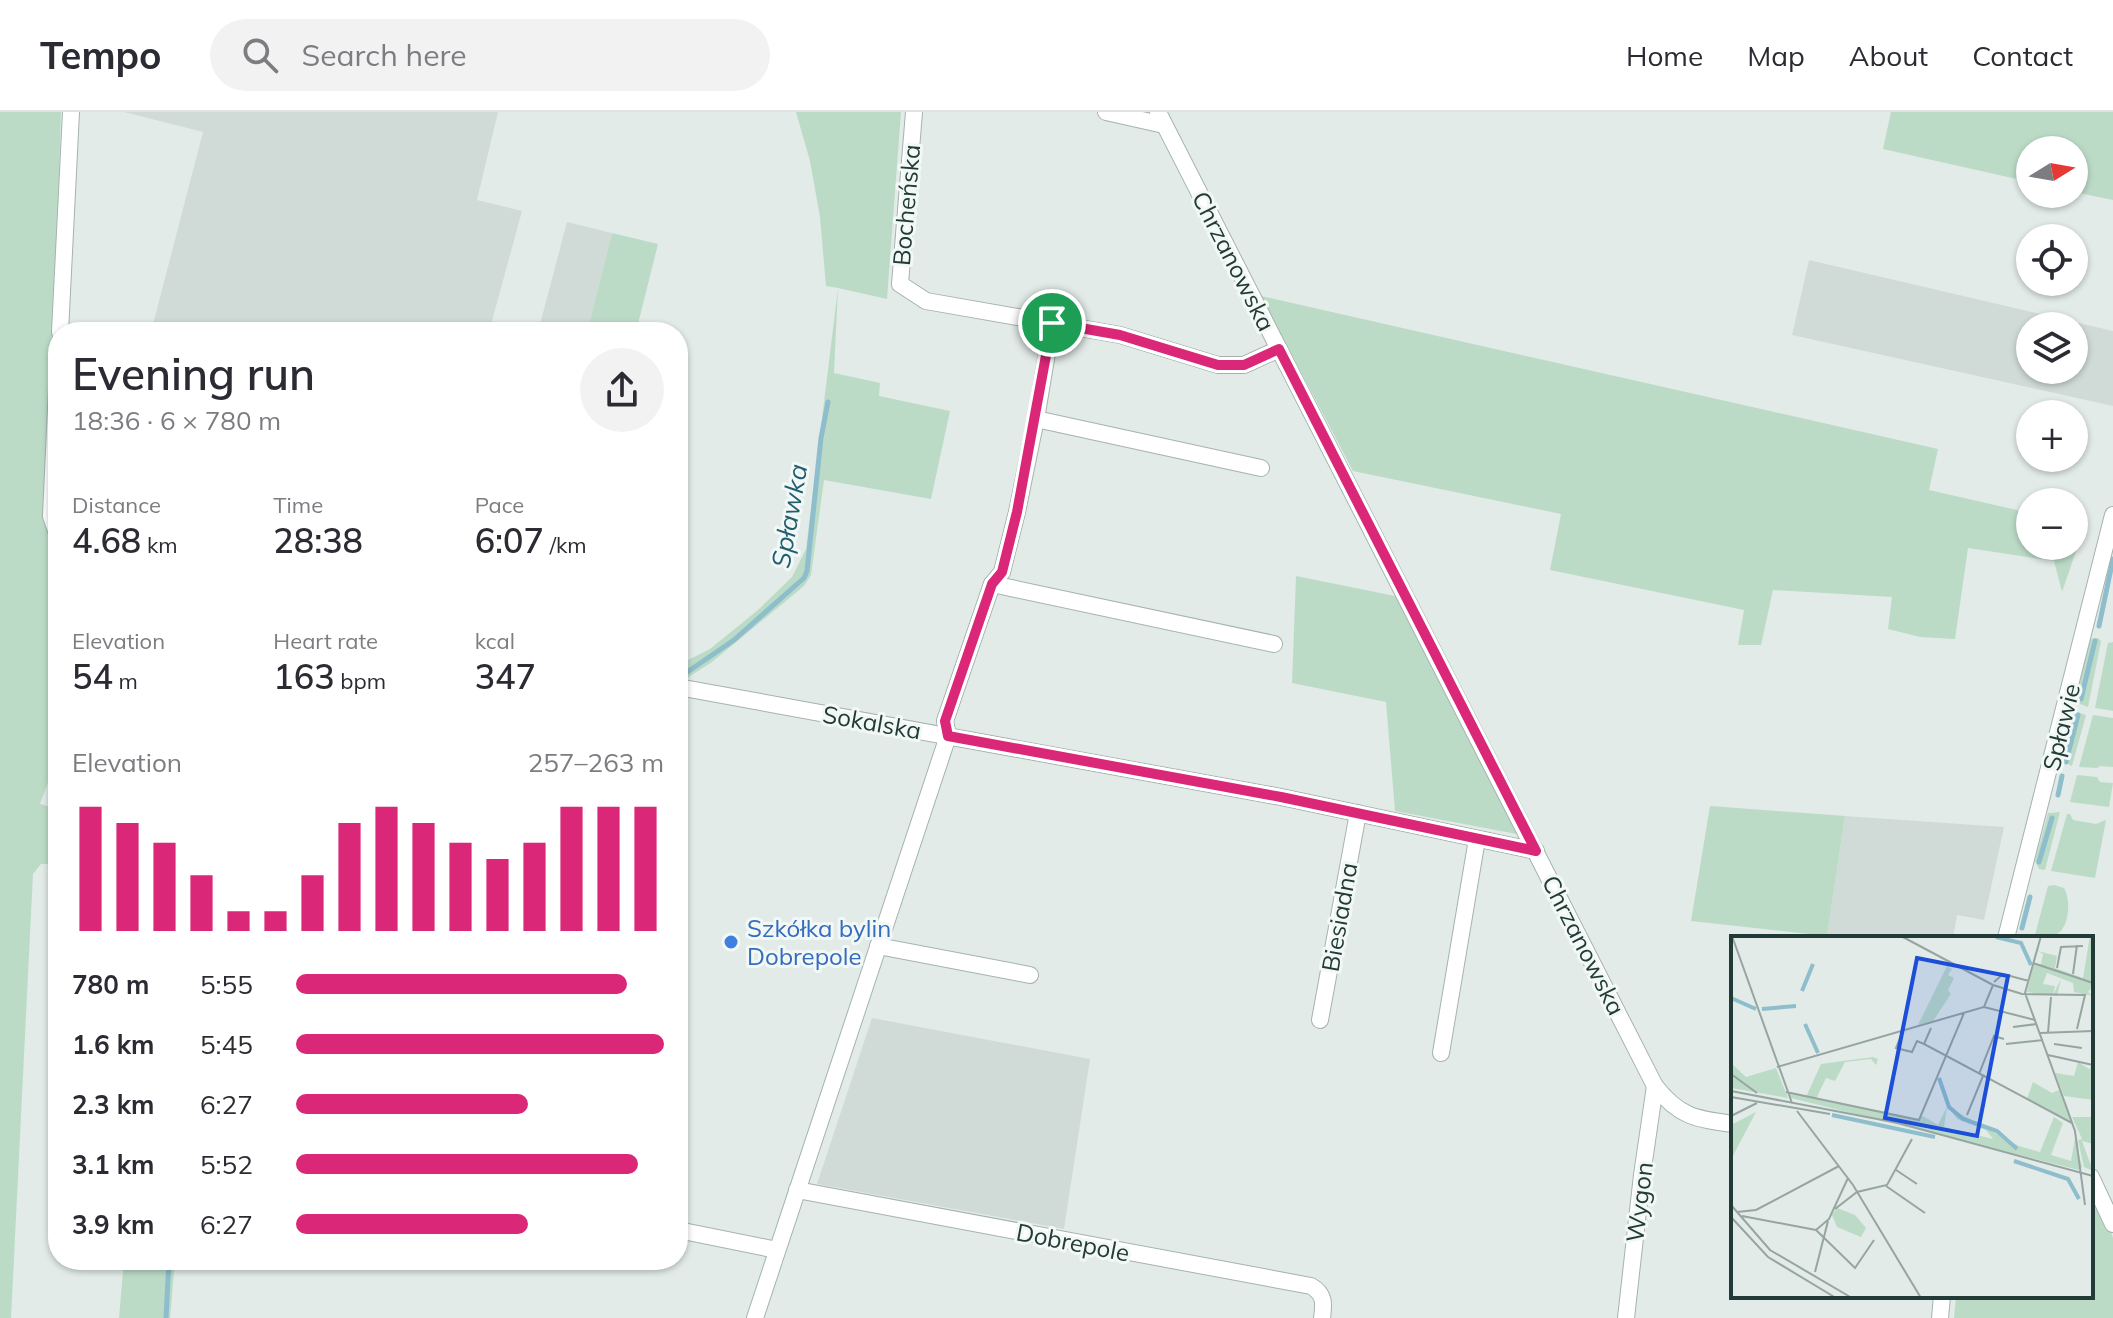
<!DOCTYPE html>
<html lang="en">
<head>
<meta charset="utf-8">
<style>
  body { margin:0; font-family:Mulish,sans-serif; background:#f2f2f3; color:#2b2b33; height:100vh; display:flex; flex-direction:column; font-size:30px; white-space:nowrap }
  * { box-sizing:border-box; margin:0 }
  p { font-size:26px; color:#7c7c81 }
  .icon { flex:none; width:44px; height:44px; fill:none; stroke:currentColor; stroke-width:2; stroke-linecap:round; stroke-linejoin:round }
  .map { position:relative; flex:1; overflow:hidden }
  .side { position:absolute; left:48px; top:210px; width:640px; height:948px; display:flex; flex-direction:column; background:#fff; border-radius:32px; box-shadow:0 2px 6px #0004 }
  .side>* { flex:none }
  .needle { width:52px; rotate:79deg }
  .buttons { position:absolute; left:2016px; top:24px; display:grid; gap:16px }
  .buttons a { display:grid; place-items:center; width:72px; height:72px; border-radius:50%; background:#fff; box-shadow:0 2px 6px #0004; font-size:40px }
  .pin { position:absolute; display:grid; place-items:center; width:68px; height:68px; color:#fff; margin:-34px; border:4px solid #fff; border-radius:50%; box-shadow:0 2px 8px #0007 }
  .round { display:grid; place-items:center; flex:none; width:84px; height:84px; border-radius:42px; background:#f2f2f3 }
  .overview { display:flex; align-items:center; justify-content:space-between; height:136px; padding:0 24px }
  h1 { font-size:44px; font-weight:600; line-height:60px }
  .figures { display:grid; grid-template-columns:repeat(3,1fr); gap:12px; height:136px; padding:8px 24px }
  .figures div { display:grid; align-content:center }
  .figures b { font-size:34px; font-weight:600 }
  .figures small { font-size:22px; font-weight:400 }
  .figures p { font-size:22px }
  .chart { height:224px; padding:16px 24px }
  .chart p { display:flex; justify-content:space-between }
  .chart svg { width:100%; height:144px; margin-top:8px; stroke:#db2777; stroke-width:6 }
  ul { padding:0 24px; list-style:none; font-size:26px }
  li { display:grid; grid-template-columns:128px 96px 1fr; align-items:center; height:60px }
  li i { height:20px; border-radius:10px; background:#db2777 }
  header { display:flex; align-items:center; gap:48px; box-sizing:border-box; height:112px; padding:0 40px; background:#fff; border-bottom:2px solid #e1e1e2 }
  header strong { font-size:38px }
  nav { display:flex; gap:44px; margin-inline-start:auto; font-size:28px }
  .search { width:560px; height:72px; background:#f2f2f3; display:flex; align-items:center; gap:20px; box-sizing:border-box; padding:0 28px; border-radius:44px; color:#7c7c81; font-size:30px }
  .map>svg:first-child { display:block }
</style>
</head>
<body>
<header>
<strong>Tempo</strong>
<div class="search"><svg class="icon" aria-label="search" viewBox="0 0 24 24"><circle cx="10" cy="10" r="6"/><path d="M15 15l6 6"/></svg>Search here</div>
<nav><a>Home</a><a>Map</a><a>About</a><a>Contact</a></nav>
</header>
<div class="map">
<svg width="2113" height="1206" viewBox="0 0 2113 1206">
  <rect width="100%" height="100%" fill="#e2ebe8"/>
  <!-- built -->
  <g fill="#d0dbd7" fill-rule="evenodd">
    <path d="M124,0H498L477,88L522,99L489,220H278L249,213L247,220H151L203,20Z"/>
    <path d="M567,110L612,121L587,220H538Z"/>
    <path d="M1809,148L2113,219V294L1792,223ZM2074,214V258H2030V214Z"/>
    <path d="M1845,704L2004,715L1984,808L1957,803L1953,826H1847L1827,824Z"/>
    <path d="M872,906L1090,947L1064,1117L817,1072Z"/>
  </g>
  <!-- green -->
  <g fill="#bcdbc7">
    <path d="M0,0H61L53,261V429L58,435V643L40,692L58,697V752H41L33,762L11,1206H0Z"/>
    <path d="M796,0H901L887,187L838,176L834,261L880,271L879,284L950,299L931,387L824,368L811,463L804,474L712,550L684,568L678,566V553L710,537L758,498L792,465L806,437L838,176L826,174L820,105L810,49Z"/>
    <path d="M1891,0H2113V88L2074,80V38H2030V70L1883,37Z"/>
    <path d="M612,121L658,132L636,220H587Z"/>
    <path d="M1261,184L1938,337L1929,378L2030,401V434H2074V411L2085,413L2062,480L2054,449L1968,436L1955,527L1920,525L1888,517L1892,485L1773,478L1761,533H1738L1744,498L1550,458L1561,402L1353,359Z"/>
    <path d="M1296,464L1400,485L1522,723L1395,699L1386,590L1292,571Z"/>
    <path d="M2093,526H2098L2101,529L2088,595L2080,592L2076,587L2089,529Z"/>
    <path d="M2113,530V599L2095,596L2108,531Z"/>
    <path d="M2077,600L2086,603L2072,654L2061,649L2072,603Z"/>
    <path d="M2093,603L2113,606V655L2100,654L2097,656L2079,655Z"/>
    <path d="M2077,663L2097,665L2100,670L2113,671L2109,695L2070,690Z"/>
    <path d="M1710,694L1845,704L1827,824L1691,809Z"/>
    <path d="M2060,700L2045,758L2039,757L2035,749L2048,701Z"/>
    <path d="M2067,702H2070L2073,708L2096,712L2106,708L2095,766L2051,759Z"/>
    <path d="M2054,773L2064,776C2071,787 2070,817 2055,823C2049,825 2041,824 2035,823L2048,774Z"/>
    <path d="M2091,1074L2105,1101L2113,1126V1206H1954L1956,1184H2091Z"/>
    <path d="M124,1148H175L170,1206H119Z"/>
  </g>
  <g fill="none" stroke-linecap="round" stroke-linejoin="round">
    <!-- stream -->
    <g stroke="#8ebdcc" stroke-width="5">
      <path d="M2099,514L2113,447"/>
      <path d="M680,565L734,528L804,466L807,459L821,326L828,290"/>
      <path d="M2081,587L2095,529"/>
      <path d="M2066,650L2078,603"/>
      <path d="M2058,683L2062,664"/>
      <path d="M2039,750L2052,706"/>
      <path d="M2022,816L2030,785"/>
      <path d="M166,1206L169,1148"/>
    </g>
    <!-- minor casing -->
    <g stroke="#a5b3af" stroke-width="18">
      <g id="minor">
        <path d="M914,0L900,172L926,189L1052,211L1036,307"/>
        <path d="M1106,0L1164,13"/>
        <path d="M1158,0L1655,974C1679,1005 1696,1007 1733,1012"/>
        <path d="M1052,211L1120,223L1218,253H1244L1279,237"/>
        <path d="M60,220L71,0"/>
        <path d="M58,254L51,404L58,424"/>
        <path d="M992,472L1274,532"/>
        <path d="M678,575L1281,685L1536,739"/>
        <path d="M948,624L945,609L992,472L1002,460L1017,400L1036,307L1261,356"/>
        <path d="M2006,826L2113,403"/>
        <path d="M878,834L1030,863"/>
        <path d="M1320,908L1358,701"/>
        <path d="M1441,941L1477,727"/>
        <path d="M2091,1065L2113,1112"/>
        <path d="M797,1078L1311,1174C1325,1182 1324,1192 1322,1206"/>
        <path d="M678,1118L777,1138"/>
        <path d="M755,1206L948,624"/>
        <path d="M1626,1206L1642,1063L1655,974"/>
        <path d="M1940,1206L1942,1184"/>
      </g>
    </g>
    <!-- minor -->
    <use href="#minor" stroke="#fff" stroke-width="16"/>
  </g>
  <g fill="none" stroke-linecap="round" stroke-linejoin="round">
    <!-- route casing -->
    <g stroke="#fff" stroke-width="16">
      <path id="route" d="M1052,211L1120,223L1218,253H1244L1279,237L1536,739L1281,685L948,624L945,609L992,472L1002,460L1017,400Z"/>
    </g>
    <!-- route -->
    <use href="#route" stroke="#db2777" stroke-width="10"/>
  </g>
  <!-- markers -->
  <circle fill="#3f7fe0" stroke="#f2f8f5" stroke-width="3" cx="731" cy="830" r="8"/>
  <g text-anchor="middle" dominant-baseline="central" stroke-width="6" stroke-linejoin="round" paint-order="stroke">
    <!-- street labels -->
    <g font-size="24" fill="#233b36" stroke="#f2f8f5">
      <text transform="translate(906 93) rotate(-85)">Bocheńska</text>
      <text transform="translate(1234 149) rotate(63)">Chrzanowska</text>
      <text transform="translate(872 610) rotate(10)">Sokalska</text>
      <text transform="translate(2061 615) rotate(-76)">Spławie</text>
      <text transform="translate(1339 805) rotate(-80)">Biesiadna</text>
      <text transform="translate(1584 833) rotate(63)">Chrzanowska</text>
      <text transform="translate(1639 1090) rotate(-83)">Wygon</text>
      <text transform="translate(1073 1130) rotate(11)">Dobrepole</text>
    </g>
    <!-- shop labels -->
    <g font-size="24" fill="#366cbe" stroke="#f2f8f5" text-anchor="start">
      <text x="747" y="816">Szkółka bylin<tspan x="747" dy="28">Dobrepole</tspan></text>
    </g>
    <!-- water labels -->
    <g font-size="26" font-style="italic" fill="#225e72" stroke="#f2f8f5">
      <text transform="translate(789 404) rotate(-80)">Spławka</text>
    </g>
  </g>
  <!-- overview -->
  <g transform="translate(1731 824)">
    <rect width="362" height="362" fill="#e2ebe8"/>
    <path d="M359,0L362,5V50L357,56L362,60L343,56L342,47L316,37L312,48L324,50L322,59L330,43L326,60L296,56L303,28H310L312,18L307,15L326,20L324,32L352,42ZM216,30L221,33L217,39L223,42L217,54L220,58L202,85L187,89ZM142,121L147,123L145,129L140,123L114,126L104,145L95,142L85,163L75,161L90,128ZM347,126L358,133L362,129V164L333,160L324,137L343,140ZM0,127L15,141L45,132L57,162L0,152ZM208,140L219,172L288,210L309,216L323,181L332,187L320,219L340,225L344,202L351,231L348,234L60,162L58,156L184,184L192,180L207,189L216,171L213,191L262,203L255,194L226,183L216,169ZM302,146L321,157L328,154L340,185L296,163ZM25,176L6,212L0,224V189ZM341,181H362V208L351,205L362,235L353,231L347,204L351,203ZM106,272L124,279L135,292L130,301L106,291L101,279Z" fill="#bcdbc7"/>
    <path fill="none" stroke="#8ebdcc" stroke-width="4" d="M265,1L290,7L300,29M71,55L82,28M0,62L25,73M31,73L65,70M74,88L87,117M208,142L218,171L232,183L266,195L286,213M101,179L204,201M283,225L337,243L348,263"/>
    <path fill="none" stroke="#96a5a1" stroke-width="2" d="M1,0L61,167M170,0L262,49L291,58L354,59L346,93M310,0L294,57L344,195L354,269M302,27L362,47M326,32L330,11L352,10M342,38L346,9M263,46L272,38L298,45M253,71L304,84M282,91L306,88M200,92L193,108L341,187M172,94L165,112L181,116L186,105L193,108M309,97L362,95M317,97L320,61M275,108L312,104M323,108L351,112M317,119L362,129M46,131L253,71L262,49M0,138L26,157M248,138L263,100L273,103M0,155L167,187L362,240M55,156L188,184L233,77M0,161L99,178M66,175L122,249L190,362M236,179L252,140M0,180L26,167M165,234L186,248M155,250L194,277M0,269L39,314L121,362M104,273L126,256L156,249L181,203M6,276L25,274L108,230M11,280L85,294M0,281L37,321L105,362M85,294L124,332L143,304M85,294L98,283L117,242M84,336L97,285"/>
    <path fill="#1d4ed8" fill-opacity="0.15" stroke="#1d4ed8" stroke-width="4" d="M186,22L277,40L246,200L154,182Z"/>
    <rect width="362" height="362" fill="none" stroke="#233b36" stroke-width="4"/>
  </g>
</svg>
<div class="buttons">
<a><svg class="needle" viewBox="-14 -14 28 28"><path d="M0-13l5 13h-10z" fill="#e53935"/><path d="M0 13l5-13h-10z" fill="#7c7c81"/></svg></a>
<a><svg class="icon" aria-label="locate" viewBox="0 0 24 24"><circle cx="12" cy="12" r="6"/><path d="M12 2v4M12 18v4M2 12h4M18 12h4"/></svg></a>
<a><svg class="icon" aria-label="layers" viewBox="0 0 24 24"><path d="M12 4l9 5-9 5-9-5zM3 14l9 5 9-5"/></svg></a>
<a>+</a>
<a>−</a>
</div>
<div class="pin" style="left:1052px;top:211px;background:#1e9e55"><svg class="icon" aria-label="arrive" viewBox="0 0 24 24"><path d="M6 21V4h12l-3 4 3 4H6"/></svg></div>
<section class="side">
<div class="overview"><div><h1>Evening run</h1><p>18:36 · 6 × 780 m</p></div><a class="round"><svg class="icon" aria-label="share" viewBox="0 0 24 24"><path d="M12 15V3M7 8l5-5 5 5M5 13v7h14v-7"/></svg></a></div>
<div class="figures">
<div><p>Distance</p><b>4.68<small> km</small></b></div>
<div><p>Time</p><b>28:38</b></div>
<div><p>Pace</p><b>6:07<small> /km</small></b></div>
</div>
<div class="figures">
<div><p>Elevation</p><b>54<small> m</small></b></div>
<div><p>Heart rate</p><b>163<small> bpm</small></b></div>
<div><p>kcal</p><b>347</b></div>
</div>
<div class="chart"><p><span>Elevation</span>257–263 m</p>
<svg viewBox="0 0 160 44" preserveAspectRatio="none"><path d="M5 44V6M15 44V11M25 44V17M35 44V27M45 44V38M55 44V38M65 44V27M75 44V11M85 44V6M95 44V11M105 44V17M115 44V22M125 44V17M135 44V6M145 44V6M155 44V6"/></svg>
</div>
<ul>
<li><b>780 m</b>5:55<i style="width:90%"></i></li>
<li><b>1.6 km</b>5:45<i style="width:100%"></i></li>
<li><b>2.3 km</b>6:27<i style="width:63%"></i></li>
<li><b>3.1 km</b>5:52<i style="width:93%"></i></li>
<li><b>3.9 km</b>6:27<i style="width:63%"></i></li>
</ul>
</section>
</div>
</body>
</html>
